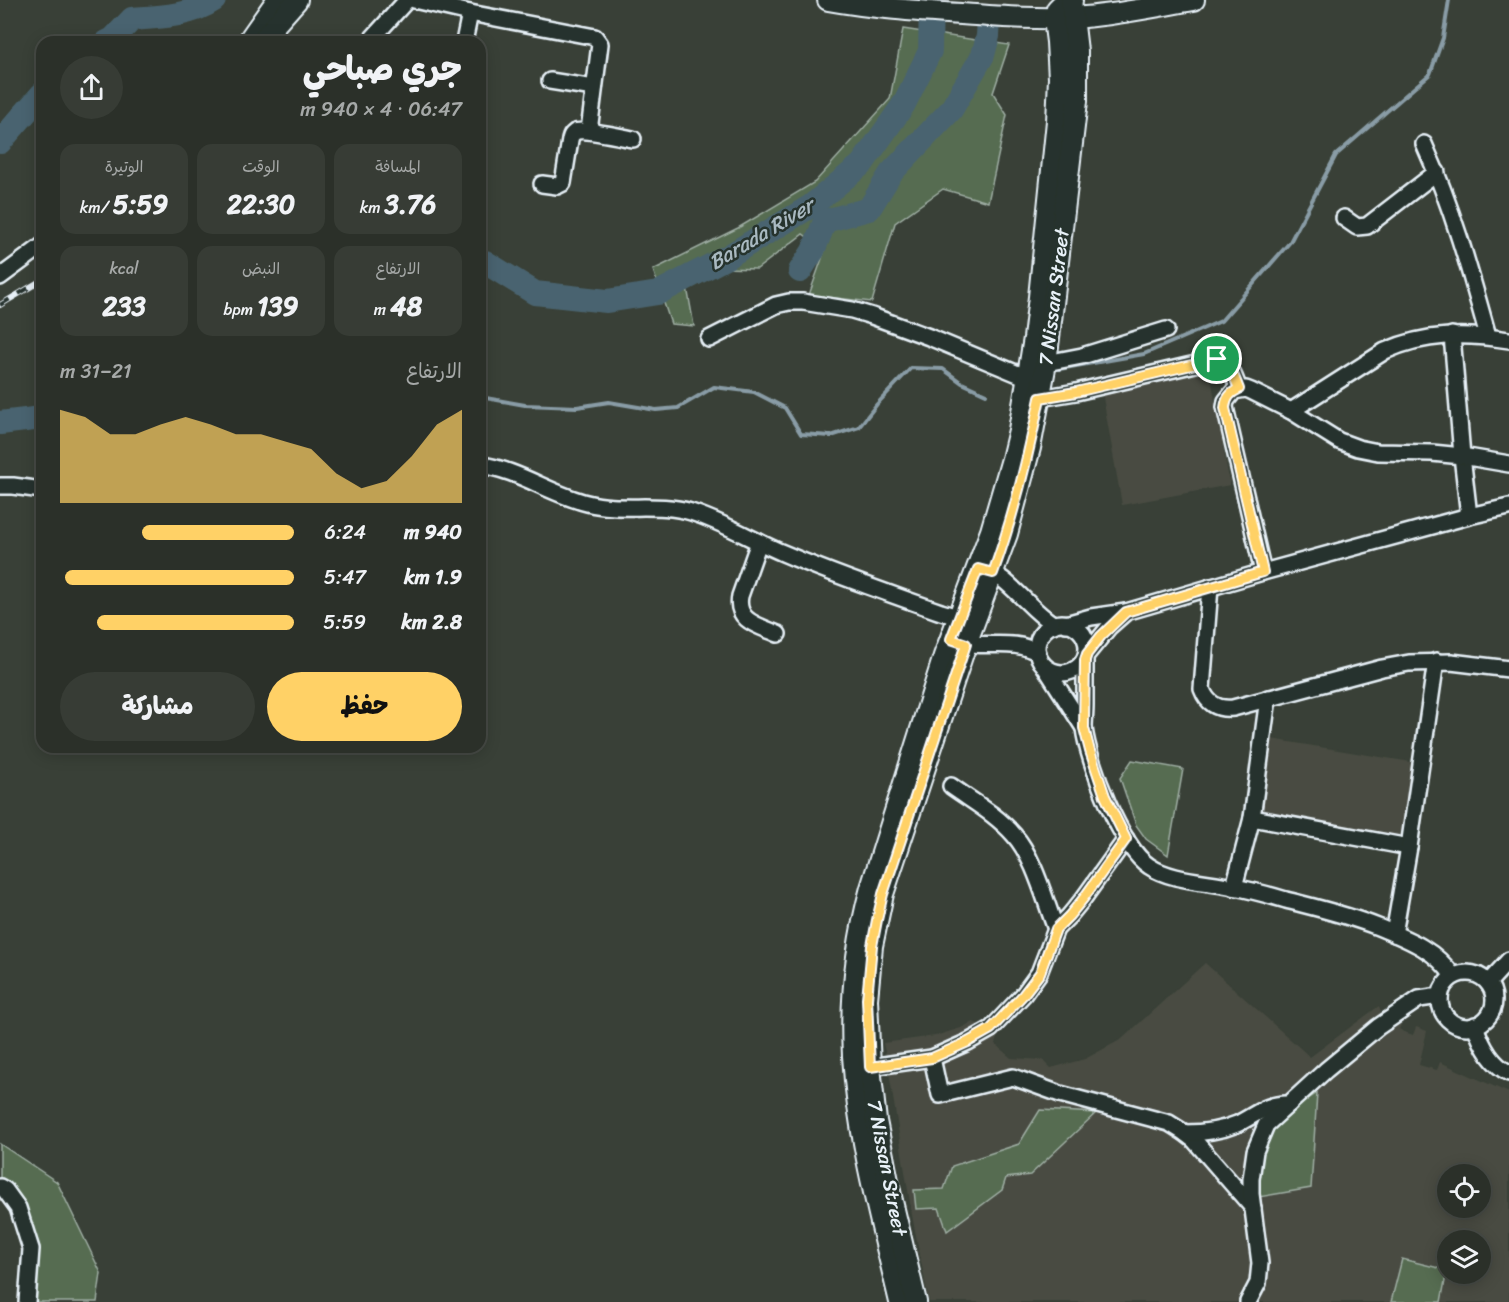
<!DOCTYPE html>
<html lang="ar">
<head>
<meta charset="utf-8">
<style>
  body { margin:0; font-family:Sriracha,"Playpen Sans Arabic",sans-serif; background:#373c35; color:#f1f3f6; direction:rtl; height:100vh; display:flex; flex-direction:column; font-size:22px; white-space:nowrap }
  * { box-sizing:border-box; margin:0 }
  p { font-size:20px; color:#a6a9a8 }
  .icon { flex:none; width:33px; height:33px; fill:none; stroke:currentColor; stroke-width:2; stroke-linecap:round; stroke-linejoin:round }
  .map { position:relative; flex:1; overflow:hidden; direction:ltr }
  .panel { position:absolute; left:36px; top:36px; width:450px; height:717px; display:flex; flex-direction:column; background:#2b3029; border-radius:18px; box-shadow:0 3px 15px #0003,0 0 0 2px #474b46; direction:rtl }
  .panel>* { flex:none }
  .buttons { position:absolute; left:1437px; top:1164px; display:grid; gap:12px }
  .buttons a { display:grid; place-items:center; width:54px; height:54px; border-radius:50%; background:#2b3029; box-shadow:0 3px 15px #0003,0 0 0 2px #474b46; font-size:30px }
  .pin { position:absolute; display:grid; place-items:center; width:51px; height:51px; color:#fff; margin:-26px; border:3px solid #fff; border-radius:50%; box-shadow:0 2px 6px #0007 }
  .round { display:grid; place-items:center; flex:none; width:63px; height:63px; border-radius:32px; background:#373c35 }
  .head { display:flex; align-items:center; justify-content:space-between; height:102px; padding:0 24px }
  h1 { font-size:33px; font-weight:800; line-height:45px }
  .stats { display:grid; grid-template-columns:repeat(3,1fr); gap:9px; height:102px; padding:6px 24px }
  .stats div { display:grid; align-content:center; border-radius:15px; background:#373c35; text-align:center }
  .stats b { font-size:26px; font-weight:800 }
  .stats small { font-size:16px; font-weight:400 }
  .stats p { font-size:16px }
  .chart { height:168px; padding:12px 24px }
  .chart p { display:flex; justify-content:space-between }
  .chart svg { width:100%; height:108px; margin-top:6px; fill:#ffd166; opacity:.7 }
  .button { display:flex; gap:12px; margin-top:auto; padding:12px 24px }
  .button a { flex:1; height:69px; border-radius:36px; background:#ffd166; color:#111; font-size:24px; font-weight:800; line-height:69px; text-align:center }
  .button a+a { background:#373c35; color:#f1f3f6 }
  ul { padding:0 24px; list-style:none; font-size:20px }
  li { display:grid; grid-template-columns:96px 72px 1fr; align-items:center; height:45px }
  li i { height:15px; border-radius:8px; background:#ffd166 }
  .map>svg:first-child { display:block }
</style>
</head>
<body>
<div class="map">
<svg width="1509" height="1302" viewBox="0 0 1509 1302">
  <rect width="100%" height="100%" fill="#394037"/>
  <filter id="ink" filterUnits="userSpaceOnUse"><feTurbulence type="fractalNoise" baseFrequency=".0167" numOctaves="2"/><feDisplacementMap in="SourceGraphic" scale="12" xChannelSelector="R" yChannelSelector="G"/><feConvolveMatrix kernelMatrix="1 2 1 2 8 2 1 2 1" color-interpolation-filters="sRGB"/></filter>
  <g filter="url(#ink)">
    <!-- built -->
    <g fill="#494c42" fill-rule="evenodd">
      <path d="M1209,366L1230,485L1122,505L1101,386Z"/>
      <path d="M1271,739L1417,763L1405,838L1258,813Z"/>
      <path d="M1205,963L1310,1057L1379,1006L1381,1013L1390,1024L1394,1021L1401,1025L1399,1029L1404,1032L1413,1035L1416,1027L1427,1031L1419,1065L1437,1070L1440,1062L1509,1093V1302H929L912,1215L887,1060L883,1043L935,1036L961,1028L973,1022L991,1029L997,1038L995,1044L1011,1058L1043,1060L1051,1068L1085,1059L1122,1039ZM1448,1174H1480V1208H1448ZM1448,1240H1480V1274H1448Z"/>
    </g>
    <!-- green -->
    <g fill="#566c51" stroke="#9faea4" stroke-width="1.5">
      <path d="M903,29L1009,45L993,93L1007,115L988,202L943,189L895,223L872,302L809,295L825,250L803,234L757,269L723,268L687,287L694,326L671,324L653,270L738,228L815,182L890,99Z"/>
      <path d="M1132,760L1183,769L1168,855L1146,839L1136,825L1120,778Z"/>
      <path d="M1317,1093L1311,1188L1259,1197L1256,1176L1264,1142L1282,1116Z"/>
      <path d="M1040,1110L1096,1113L1030,1175L1006,1178L1002,1190L947,1231L939,1208L916,1209L914,1190L944,1189L952,1166L1019,1144Z"/>
      <path d="M0,1144L57,1182L101,1273L97,1302H32L40,1247L17,1192L0,1181Z"/>
      <path d="M1402,1259L1447,1270L1441,1302H1391Z"/>
    </g>
    <g fill="none" stroke-linecap="round" stroke-linejoin="round">
      <!-- stream -->
      <g stroke="#899ca6" stroke-width="4">
        <path d="M1059,369L1144,354L1221,321L1290,242L1336,155L1430,74L1443,38L1449,0"/>
        <path d="M480,397L525,405L577,407L609,402L656,410L678,408L714,387L754,392L785,408L801,434L831,436L859,427L877,404L911,368L943,369L962,383L986,394"/>
      </g>
      <!-- river -->
      <g stroke="#4a646f" stroke-width="24">
        <path d="M107,42L113,39L132,19C160,17 190,16 214,0"/>
        <path d="M0,142L42,94"/>
        <path d="M480,261L485,262L535,293L607,301L658,293L727,257L811,206L862,164L904,104L930,51L931,0"/>
        <path d="M800,271L813,251L825,221L869,209L891,173L951,110L983,55L988,36L989,19"/>
        <path d="M0,423L42,418"/>
      </g>
      <!-- minor casing -->
      <g stroke="#e8f1f8" stroke-width="20">
        <g id="minor">
          <path d="M414,0L470,13L595,37L600,44L589,131"/>
          <path d="M369,42L407,0"/>
          <path d="M464,42L470,13"/>
          <path d="M550,81L594,88"/>
          <path d="M1424,144C1452,206 1470,271 1488,336"/>
          <path d="M542,184L557,186L563,183L570,140C571,136 571,135 575,132C582,128 622,137 633,139"/>
          <path d="M1344,218L1357,227L1367,226L1437,172"/>
          <path d="M0,277L42,246"/>
          <path d="M1452,335L1462,456L1469,516"/>
          <path d="M709,339L776,305L789,302H803L852,310L872,316L929,337L1028,378"/>
          <path d="M1046,363L1082,356L1166,330"/>
          <path d="M1040,398L1076,392L1217,359C1231,362 1234,378 1239,389"/>
          <path d="M1291,411L1385,351C1425,333 1466,333 1509,340"/>
          <path d="M480,465C517,469 550,494 587,503C621,512 657,502 691,512C723,522 752,540 783,553C834,575 888,593 941,612L958,617"/>
          <path d="M0,486H13L42,490"/>
          <path d="M759,542L740,596C735,622 760,626 778,634"/>
          <path d="M984,570C1001,574 1014,590 1027,602C1035,610 1044,618 1054,625"/>
          <path d="M1263,572L1225,407L1226,401L1234,391L1246,389L1251,391L1291,411L1339,441L1358,448L1378,452L1432,453L1462,456L1509,464"/>
          <path d="M1210,587L1202,689C1207,703 1217,710 1233,708L1382,668L1409,663L1451,662L1509,669"/>
          <circle cx="1062" cy="648" r="25"/>
          <path d="M1066,624L1091,617L1126,612L1263,572L1469,516L1509,507"/>
          <path d="M957,641C984,650 1012,637 1038,653"/>
          <path d="M1087,654L1109,627L1126,612"/>
          <path d="M1085,660C1085,675 1085,690 1085,705C1085,713 1084,721 1084,728C1088,762 1121,848 1149,866C1171,881 1207,881 1233,887C1251,890 1269,895 1286,900C1317,908 1348,915 1378,927C1407,939 1435,949 1453,976"/>
          <path d="M1045,667L1084,728"/>
          <path d="M951,786C972,801 997,815 1014,835C1034,857 1045,901 1056,929"/>
          <path d="M1252,818L1409,847"/>
          <path d="M1234,887L1252,818L1268,698"/>
          <path d="M1394,934L1409,847L1436,661"/>
          <circle cx="1467" cy="1000" r="27"/>
          <path d="M1488,983L1509,960"/>
          <path d="M1475,1025C1481,1044 1491,1064 1509,1073"/>
          <path d="M932,1058L940,1095L1013,1077L1060,1094L1169,1123L1185,1133L1194,1140L1253,1208"/>
          <path d="M870,1067L932,1058L968,1042L991,1029L1023,995L1039,973L1056,929L1069,916L1083,899L1126,839"/>
          <path d="M1185,1133C1203,1133 1220,1131 1237,1124C1256,1115 1266,1103 1289,1104"/>
          <path d="M0,1187L5,1190L18,1208L31,1249L27,1302"/>
          <path d="M1248,1302L1258,1283L1260,1263L1251,1194V1179L1255,1151L1266,1125L1326,1070L1378,1027L1419,999L1433,997L1440,998"/>
        </g>
      </g>
      <!-- major casing -->
      <g stroke="#e8f1f8" stroke-width="24">
        <g id="major">
          <path d="M828,0C872,8 916,11 961,14C1002,17 1043,20 1085,17C1121,14 1158,6 1194,0"/>
          <path d="M251,37L277,0"/>
          <path d="M260,42L297,0"/>
          <path d="M900,1302C881,1221 858,1139 853,1056C850,999 856,943 871,888L944,656L991,531L1012,459L1019,430L1034,338L1039,297L1057,121L1059,78L1057,42L1054,19L1057,9L1061,5L1072,0"/>
          <path d="M916,1302L892,1201L876,1121L870,1067L867,999L872,946L883,894L966,644L1007,534L1030,448L1046,363L1077,101V51L1071,0"/>
        </g>
      </g>
      <!-- minor -->
      <use href="#minor" stroke="#26332d" stroke-width="15"/>
      <!-- major -->
      <use href="#major" stroke="#26332d" stroke-width="20"/>
      <!-- rail casing -->
      <g stroke="#e8f1f8" stroke-width="6">
        <path id="rail" d="M0,305L42,280"/>
      </g>
      <!-- rail -->
      <use href="#rail" stroke="#26332d" stroke-width="4" stroke-dasharray="11" stroke-linecap="butt"/>
    </g>
  </g>
  <g fill="none" stroke-linecap="round" stroke-linejoin="round" filter="url(#ink)">
    <!-- route casing -->
    <g stroke="#fff" stroke-width="12">
      <path id="route" d="M1217,359C1231,362 1234,377 1239,389C1230,393 1226,398 1225,408L1263,572L1126,612L1101,636L1087,654L1085,660L1084,728L1090,751L1105,796L1126,839L1083,899L1069,916L1056,929L1040,973L1023,995L991,1029L968,1042L932,1058L870,1067L867,999L872,946L877,920L883,894L966,644L951,639L978,569L993,573C1014,515 1028,458 1040,398L1076,392Z"/>
    </g>
    <!-- route -->
    <use href="#route" stroke="#ffd166" stroke-width="8"/>
  </g>
  <g text-anchor="middle" dominant-baseline="central" stroke-width="5" stroke-linejoin="round" paint-order="stroke">
    <!-- street labels -->
    <g font-size="20" fill="#e8f1f8" stroke="#26332d">
      <text transform="translate(1054 297) rotate(-83)">7 Nissan Street</text>
      <text transform="translate(887 1168) rotate(79)">7 Nissan Street</text>
    </g>
    <!-- water labels -->
    <g font-size="21" font-style="italic" fill="#a9b9c1" stroke="#26332d">
      <text transform="translate(761 234) rotate(-31)">Barada River</text>
    </g>
  </g>
</svg>
<div class="buttons">
<a><svg class="icon" aria-label="locate" viewBox="0 0 24 24"><circle cx="12" cy="12" r="6"/><path d="M12 2v4M12 18v4M2 12h4M18 12h4"/></svg></a>
<a><svg class="icon" aria-label="layers" viewBox="0 0 24 24"><path d="M12 4l9 5-9 5-9-5zM3 14l9 5 9-5"/></svg></a>
</div>
<div class="pin" style="left:1217px;top:359px;background:#1e9e55"><svg class="icon" aria-label="arrive" viewBox="0 0 24 24"><path d="M6 21V4h12l-3 4 3 4H6"/></svg></div>
<section class="panel">
<div class="head"><div><h1>جري صباحي</h1><p>06:47 · 4 × 940 m</p></div><a class="round"><svg class="icon" aria-label="share" viewBox="0 0 24 24"><path d="M12 15V3M7 8l5-5 5 5M5 13v7h14v-7"/></svg></a></div>
<div class="stats">
<div><p>المسافة</p><b>3.76<small> km</small></b></div>
<div><p>الوقت</p><b>22:30</b></div>
<div><p>الوتيرة</p><b>5:59<small> /km</small></b></div>
</div>
<div class="stats">
<div><p>الارتفاع</p><b>48<small> m</small></b></div>
<div><p>النبض</p><b>139<small> bpm</small></b></div>
<div><p>kcal</p><b>233</b></div>
</div>
<div class="chart"><p><span>الارتفاع</span>21–31 m</p>
<svg viewBox="0 0 160 44" preserveAspectRatio="none"><path d="M0 44V6L10 9L20 16L30 16L40 12L50 9L60 12L70 16L80 16L90 19L100 22L110 32L120 38L130 35L140 25L150 12L160 6V44z"/></svg>
</div>
<ul>
<li><b>940 m</b>6:24<i style="width:65%"></i></li>
<li><b>1.9 km</b>5:47<i style="width:98%"></i></li>
<li><b>2.8 km</b>5:59<i style="width:84%"></i></li>
</ul>
<div class="button"><a>حفظ</a><a>مشاركة</a></div>
</section>
</div>
</body>
</html>
